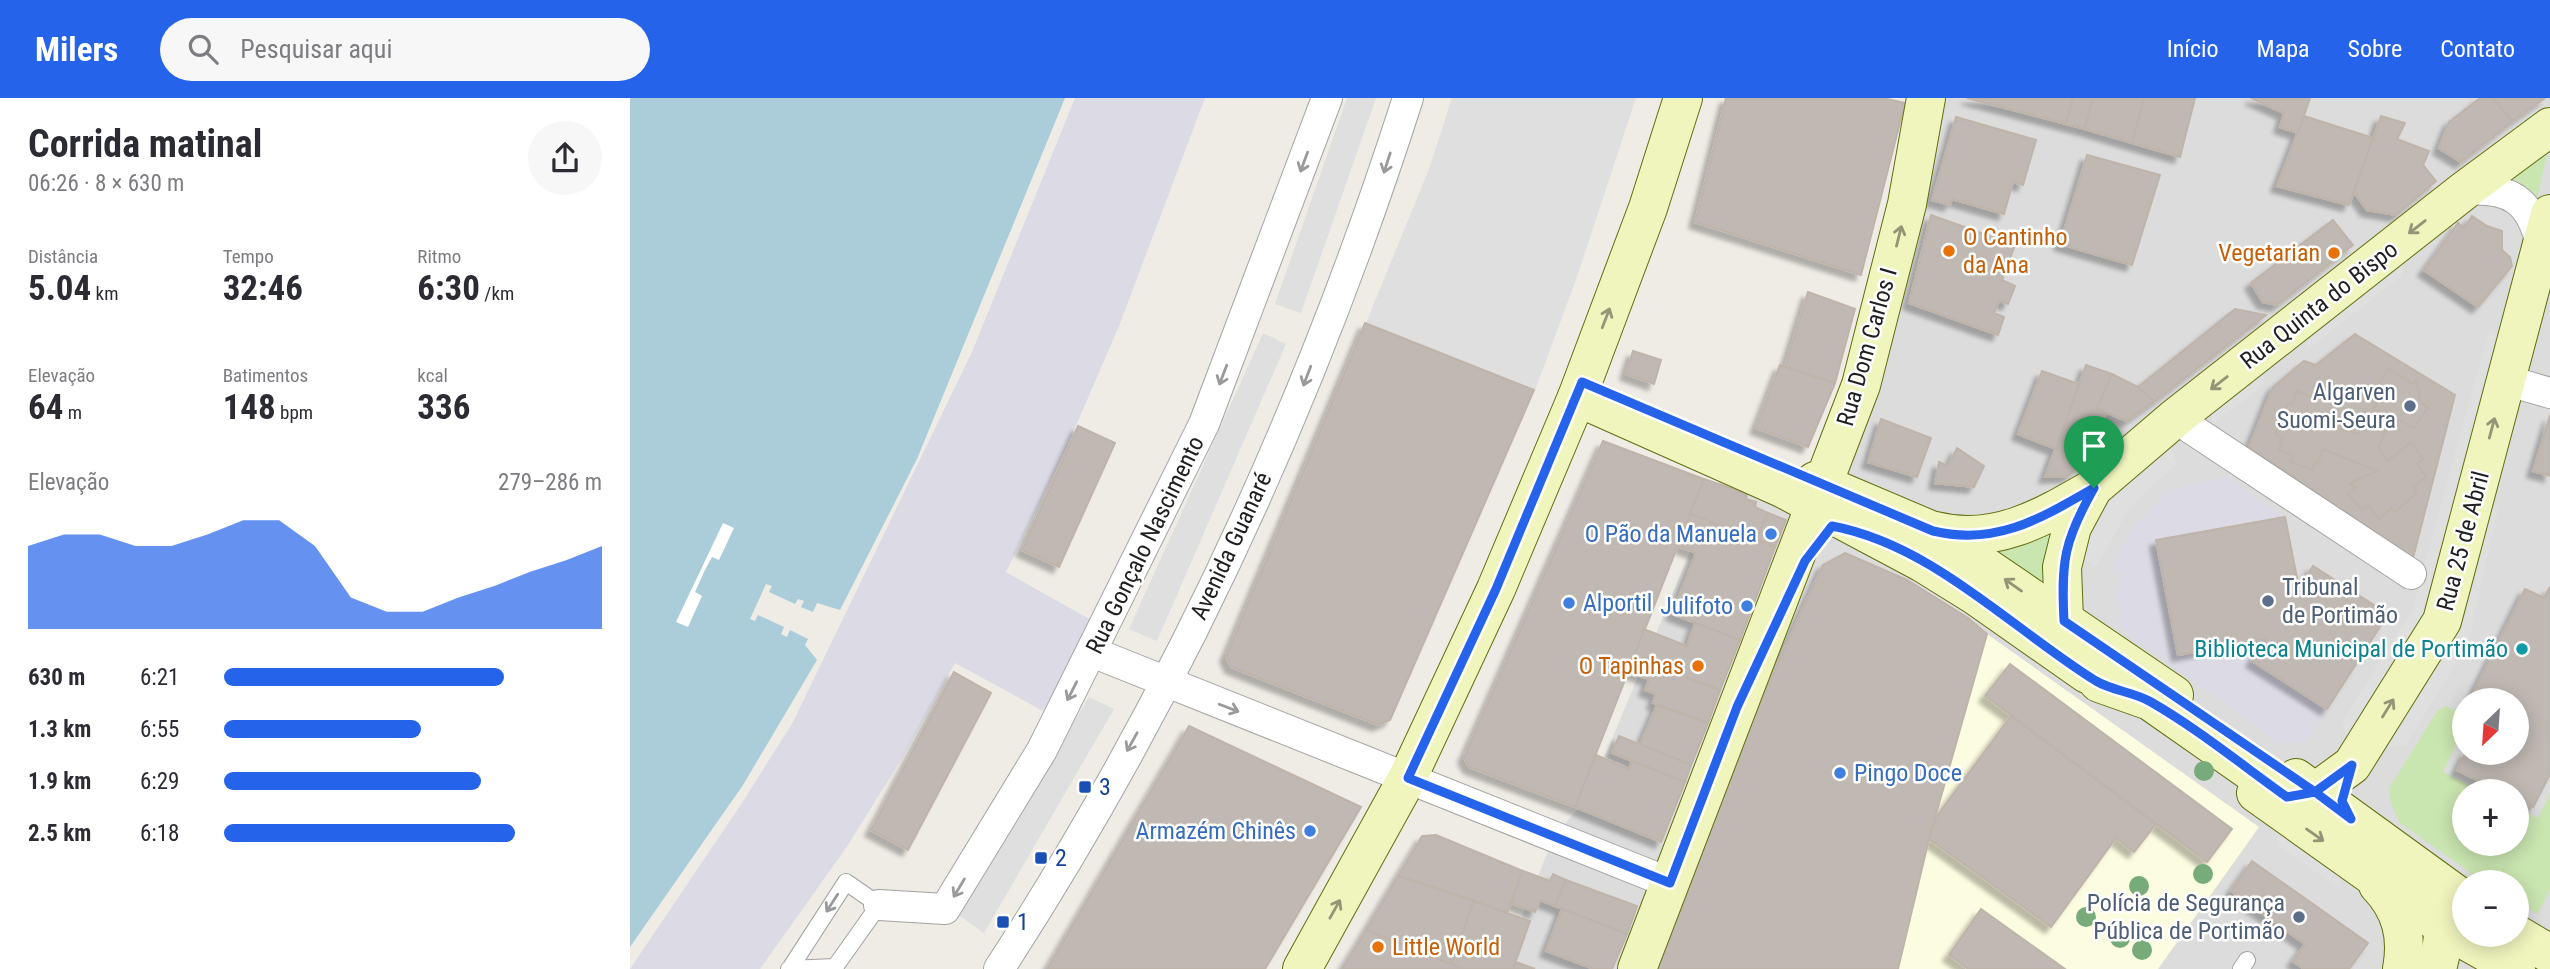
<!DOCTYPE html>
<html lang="pt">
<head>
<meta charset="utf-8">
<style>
  body { margin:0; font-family:"Roboto Condensed",sans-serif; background:#f7f7f7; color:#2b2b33; height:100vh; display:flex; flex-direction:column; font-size:26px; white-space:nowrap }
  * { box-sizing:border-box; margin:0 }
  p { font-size:23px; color:#7c7c81 }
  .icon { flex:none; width:38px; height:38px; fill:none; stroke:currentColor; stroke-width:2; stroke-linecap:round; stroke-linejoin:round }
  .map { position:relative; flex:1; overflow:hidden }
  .panel { display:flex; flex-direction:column; background:#fff; width:630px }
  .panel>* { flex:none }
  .needle { width:46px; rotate:205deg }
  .fabs { position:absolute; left:1822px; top:590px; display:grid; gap:14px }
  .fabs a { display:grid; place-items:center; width:77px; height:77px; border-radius:50%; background:#fff; box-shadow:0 4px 18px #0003; font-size:35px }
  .pin { position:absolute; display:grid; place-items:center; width:60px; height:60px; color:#fff; margin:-72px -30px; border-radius:50% 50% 50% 0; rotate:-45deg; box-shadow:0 0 7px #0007 }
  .pin .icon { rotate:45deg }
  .round { display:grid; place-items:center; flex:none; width:74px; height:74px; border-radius:37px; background:#f7f7f7 }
  .headline { display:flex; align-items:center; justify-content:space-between; height:119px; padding:0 28px }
  h1 { font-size:38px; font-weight:700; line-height:52px }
  .stats { display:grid; grid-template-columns:repeat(3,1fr); gap:10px; height:119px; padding:7px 28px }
  .stats div { display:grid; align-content:center }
  .stats b { font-size:35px; font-weight:700 }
  .stats small { font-size:19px; font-weight:400 }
  .stats p { font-size:19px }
  .chart { height:196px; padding:14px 28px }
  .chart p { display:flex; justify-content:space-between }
  .chart svg { width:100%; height:126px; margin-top:7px; fill:#2563eb; opacity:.7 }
  ul { padding:0 28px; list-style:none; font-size:23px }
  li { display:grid; grid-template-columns:112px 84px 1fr; align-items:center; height:52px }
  li i { height:18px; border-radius:9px; background:#2563eb }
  header { display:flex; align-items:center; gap:42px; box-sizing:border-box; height:98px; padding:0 35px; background:#2563eb; color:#fff }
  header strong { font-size:33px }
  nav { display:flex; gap:38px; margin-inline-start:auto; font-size:24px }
  .search { width:490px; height:63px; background:#f7f7f7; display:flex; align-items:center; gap:18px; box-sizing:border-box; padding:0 24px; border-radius:38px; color:#7c7c81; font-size:26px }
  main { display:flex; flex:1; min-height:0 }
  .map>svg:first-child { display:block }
</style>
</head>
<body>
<header>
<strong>Milers</strong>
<div class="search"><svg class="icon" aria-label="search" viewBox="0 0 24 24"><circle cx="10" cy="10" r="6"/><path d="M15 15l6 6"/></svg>Pesquisar aqui</div>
<nav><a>Início</a><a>Mapa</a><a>Sobre</a><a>Contato</a></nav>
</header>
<main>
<section class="panel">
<div class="headline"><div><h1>Corrida matinal</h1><p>06:26 · 8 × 630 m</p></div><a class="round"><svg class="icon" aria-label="share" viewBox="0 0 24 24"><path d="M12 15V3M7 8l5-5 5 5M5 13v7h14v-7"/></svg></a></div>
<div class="stats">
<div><p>Distância</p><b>5.04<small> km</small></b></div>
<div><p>Tempo</p><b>32:46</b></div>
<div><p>Ritmo</p><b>6:30<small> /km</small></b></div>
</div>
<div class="stats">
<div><p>Elevação</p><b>64<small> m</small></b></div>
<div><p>Batimentos</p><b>148<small> bpm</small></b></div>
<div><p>kcal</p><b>336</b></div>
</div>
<div class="chart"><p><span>Elevação</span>279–286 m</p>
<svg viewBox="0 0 160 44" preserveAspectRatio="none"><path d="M0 44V15L10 11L20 11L30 15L40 15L50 11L60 6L70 6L80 15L90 33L100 38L110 38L120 33L130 29L140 24L150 20L160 15V44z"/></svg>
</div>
<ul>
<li><b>630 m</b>6:21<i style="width:74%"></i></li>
<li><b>1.3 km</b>6:55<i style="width:52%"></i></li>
<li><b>1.9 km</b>6:29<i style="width:68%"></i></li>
<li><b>2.5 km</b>6:18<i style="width:77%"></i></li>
</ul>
</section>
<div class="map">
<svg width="1920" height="871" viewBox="0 0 1920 871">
  <defs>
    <filter id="shadow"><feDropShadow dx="-6" dy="6" stdDeviation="2" flood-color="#0004"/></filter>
  </defs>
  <rect width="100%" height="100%" fill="#efece6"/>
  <!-- residential -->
  <path fill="#dddcdc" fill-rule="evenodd" d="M1291,0H1920V871H871L924,738L957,701L1097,365L1185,407ZM1834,602H1886V654H1834ZM1834,693H1886V746H1834ZM1834,784H1886V836H1834Z"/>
  <!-- education -->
  <path fill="#fcfce1" d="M1357,536L1629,729L1528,871H1268L1299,741Z"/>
  <!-- grass -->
  <g fill="#c9e5b0">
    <path d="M1920,42L1907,101L1879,76Z"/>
    <path d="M1428,429L1422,498L1351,450Z"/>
    <path d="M1816,608L1834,617V630L1813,674L1851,693H1834V746H1886L1887,710L1908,720L1920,695V791L1908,816L1887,805L1886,784H1854L1770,725L1761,706L1759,690L1808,612Z"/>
  </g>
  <!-- parking -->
  <g fill="#dfdfdf">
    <path d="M717,0H746L671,215L645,206Z"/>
    <path d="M822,0H1006L947,179L905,292L736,225L799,71Z"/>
    <path d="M1775,149L1772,178L1676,253L1677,228Z"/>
    <path d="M1860,228L1873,242L1797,522L1719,643L1712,624L1782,512Z"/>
    <path d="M633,235L656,246L527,543L499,531Z"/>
    <path d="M1634,264V287L1582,327L1583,304Z"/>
    <path d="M1539,345L1547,367L1522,387L1496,416L1466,470L1448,457L1469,414L1487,390Z"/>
    <path d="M1869,408L1838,546L1776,647L1750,650L1850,411Z"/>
    <path d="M459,599L484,611L354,835L327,816Z"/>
    <path d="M1645,723L1708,767L1711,791L1648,748Z"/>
  </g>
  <!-- plaza -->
  <g fill="#dbdae5">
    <path d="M445,0H575L489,228L436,351L376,474L463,523L413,613L325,565L274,657L218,747L130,871H0L112,705L163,624L342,254Z"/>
    <path d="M1596,379L1656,420L1527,442L1548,557L1636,541L1622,563L1697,611L1676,645H1649L1501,538L1488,525L1493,513L1485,501L1493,475L1482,471L1498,438L1537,393Z"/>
  </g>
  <!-- water -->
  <path fill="#aacdd9" d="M0,0H435L287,361L210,512L187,505L183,514L171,509L174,503L168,501L165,506L139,494L142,488L136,486L120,521L125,523L128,517L154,529L151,536L157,539L160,532L178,541L175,547L187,562L113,687L0,849Z"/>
  <!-- pier -->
  <path fill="#fff" d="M93,425L104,430L89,462L82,459L74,474L65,494L72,498L58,529L46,524Z"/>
  <!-- building -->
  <g fill="#bfb8b3" stroke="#bfb4a9" stroke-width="2" filter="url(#shadow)">
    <path d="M1096,0H1253L1275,5L1231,177L1065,124Z"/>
    <path d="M1337,0H1443L1436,26Z"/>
    <path d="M1443,0H1463L1455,31L1436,26Z"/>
    <path d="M1463,0H1514L1502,45L1455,31Z"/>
    <path d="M1514,0H1565L1550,59L1502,45Z"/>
    <path d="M1621,0H1680L1668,35L1650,29L1654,15Z"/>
    <path d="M1850,0H1862L1883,23L1831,64L1809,50L1819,24Z"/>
    <path d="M1862,0H1915L1883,23Z"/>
    <path d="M1674,18L1743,40L1719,107L1647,88Z"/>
    <path d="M1751,18L1775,25L1767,41L1799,53L1793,67L1806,83L1766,117L1737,112L1724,94Z"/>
    <path d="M1326,19L1406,42L1393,87L1383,84L1374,116L1322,101L1320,107L1302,102Z"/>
    <path d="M1457,57L1530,77L1502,167L1430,146Z"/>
    <path d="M1301,117L1385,147L1372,182L1385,188L1378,206L1369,203L1364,215L1374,219L1368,237L1279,205Z"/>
    <path d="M1842,118L1857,128L1872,133V152L1880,159L1882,168L1848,209L1794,172L1828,125L1834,130Z"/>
    <path d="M1703,122L1723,147L1647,207L1633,204L1621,185Z"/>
    <path d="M1178,194L1225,211L1205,285L1155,269Z"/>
    <path d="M1605,211L1636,217L1524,304L1508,289Z"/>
    <path d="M735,225L904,292L760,622L748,627L601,569L596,558Z"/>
    <path d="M1725,236L1825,297L1783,460L1619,349L1643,289L1674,263L1686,267Z"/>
    <path d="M1003,253L1031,262L1024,286L996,276Z"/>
    <path d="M1150,267L1205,285L1178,349L1126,330Z"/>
    <path d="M1456,267L1482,276L1467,311L1476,315L1465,340L1475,344L1438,378L1415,379Z"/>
    <path d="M1758,271L1784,286L1786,282L1791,305L1798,309L1784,330L1762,318L1748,350L1758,363L1781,344L1793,361L1787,366L1796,379L1783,389L1787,395L1765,414L1761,410L1749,421L1738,407L1732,413L1718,395L1726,390L1720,385L1747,373L1693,351L1688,365L1685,364L1682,372L1660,364L1663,357L1649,352L1653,339L1646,336L1658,305L1662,306L1667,293L1682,299L1686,286L1706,294L1703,301L1709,304L1703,316L1709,319L1704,329L1729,336L1733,329L1728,326L1735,314L1740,317L1747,305L1740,301Z"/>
    <path d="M1412,273L1449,286L1426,351L1388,336Z"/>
    <path d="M1482,276L1508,289L1524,304L1497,323L1467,311Z"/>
    <path d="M1920,317V378L1903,373Z"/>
    <path d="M1251,321L1301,340L1287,379L1238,364Z"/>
    <path d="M448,328L485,345L429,469L392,452Z"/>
    <path d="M973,343L1074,381L945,709L839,669L834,659Z"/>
    <path d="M1327,350L1354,368L1344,389L1305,385L1309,364L1318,368Z"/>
    <path d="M1074,381L1117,396L1116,401L1126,404L1125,409L1138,415L1126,442L1060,416Z"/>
    <path d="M1138,415L1156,422L1145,449L1126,442Z"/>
    <path d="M1060,416L1145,449L1110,542L1042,516L1066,455L1048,448Z"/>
    <path d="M1655,419L1669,490L1683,468L1758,516L1697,611L1622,563L1636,541L1548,557L1526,442Z"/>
    <path d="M1215,455L1277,482L1338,520L1357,536L1299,741L1268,871H1027L1118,630L1193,467Z"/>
    <path d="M1920,489V676L1903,709L1886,701V693H1869L1827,672L1836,654H1886V650L1900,657L1912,631L1888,618L1886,622V602H1840L1895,491L1914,500Z"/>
    <path d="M1920,489V676L1903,709L1886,701V693H1869L1827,672L1836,654H1886V602H1840L1895,491L1914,500Z"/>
    <path d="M1065,525L1110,542L1090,592L1004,560L1014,531L1057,548Z"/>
    <path d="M1004,560L1090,592L1078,625L1023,605L1026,596L1015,592L1019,581L999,574Z"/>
    <path d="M1380,566L1602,731L1577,764L1355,598Z"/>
    <path d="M324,574L361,595L278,752L241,732Z"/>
    <path d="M1027,607L1078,625L1061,667L1010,647Z"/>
    <path d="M1381,618L1526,726L1504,754L1486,740L1421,829L1299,741L1306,719Z"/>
    <path d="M559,628L731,709L635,871H417Z"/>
    <path d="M989,638L1061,667L1055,684L982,655Z"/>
    <path d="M966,657L999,671L1002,663L1055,684L1031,744L945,709Z"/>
    <path d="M806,737L893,773L877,815L768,778L792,738Z"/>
    <path d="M1622,763L1738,845L1719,871H1674L1663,863L1675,846L1601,793Z"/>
    <path d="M893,773L920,783L923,776L936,782L925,808L910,802L905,814L881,805Z"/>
    <path d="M768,778L844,803L821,866L736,832Z"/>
    <path d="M936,782L1007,808L997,836L925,808Z"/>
    <path d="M844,803L900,823L883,871H834L821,866Z"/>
    <path d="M932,811L997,836L982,871H964L916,853Z"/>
    <path d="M1351,811L1435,871H1338L1319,857Z"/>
    <path d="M736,832L821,866L834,871H712Z"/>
    <path d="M886,864L905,871H883Z"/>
  </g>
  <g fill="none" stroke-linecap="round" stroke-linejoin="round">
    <!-- lane casing -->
    <g stroke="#a3a3a3" stroke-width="18">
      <g id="lane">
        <path d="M159,871L205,869L249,807L216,784L161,869"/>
        <path d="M1611,871L1617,862"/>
      </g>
    </g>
    <!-- street casing -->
    <g stroke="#a3a3a3" stroke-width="32">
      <g id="street">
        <path d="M1835,92C1880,89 1901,102 1911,147"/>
        <path d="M1875,282L1920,295"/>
        <path d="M1545,320L1781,476"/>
        <path d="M462,554L1040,785"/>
        <path d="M249,807L315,811L412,652L574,326L697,0"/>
        <path d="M369,871C544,602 680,306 778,0"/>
      </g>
    </g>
    <!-- secondary casing -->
    <g stroke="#616e0e" stroke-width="40">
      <g id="secondary">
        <path d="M1920,29L1835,92L1545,320L1463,390L1442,429L1432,469L1434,523L1444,556L1469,585L1520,603L1657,699L1681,697L1722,667L1812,523L1920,116"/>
        <path d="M947,299L1154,391L1293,465L1343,496L1457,576"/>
        <path d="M1185,383L1303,433L1544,597"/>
        <path d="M1305,433C1364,448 1412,420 1462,391"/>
        <path d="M1666,680L1834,802"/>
        <path d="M1626,695L1824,836L1886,871"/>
        <path d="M1748,787C1771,811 1778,838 1772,871"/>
        <path d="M1886,836L1920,856"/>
        <path d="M672,871L778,679L866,491L947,299L1018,110L1053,0"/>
        <path d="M1007,871L1231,287L1277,106L1296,0"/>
        <path d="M1807,871C1812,852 1818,826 1807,808"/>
      </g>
    </g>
    <!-- lane -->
    <use href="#lane" stroke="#fff" stroke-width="16"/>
    <!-- street -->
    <use href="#street" stroke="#fff" stroke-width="30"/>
    <!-- secondary -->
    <use href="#secondary" stroke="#f0f5be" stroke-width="38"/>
  </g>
  <!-- trees -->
  <g fill="#77ab79">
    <circle cx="1574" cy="673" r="10"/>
    <circle cx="1573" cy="776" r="10"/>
    <circle cx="1509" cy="788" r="10"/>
    <circle cx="1456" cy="819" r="10"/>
    <circle cx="1490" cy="840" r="10"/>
    <circle cx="1512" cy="852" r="10"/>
  </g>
  <!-- one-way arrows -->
  <defs><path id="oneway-shaft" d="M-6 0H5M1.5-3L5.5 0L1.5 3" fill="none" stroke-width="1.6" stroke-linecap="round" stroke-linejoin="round" transform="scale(1.75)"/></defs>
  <g stroke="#9a9a9a">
    <use href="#oneway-shaft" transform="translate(674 64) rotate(110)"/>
    <use href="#oneway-shaft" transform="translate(757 65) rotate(108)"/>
    <use href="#oneway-shaft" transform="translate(593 277) rotate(111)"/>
    <use href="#oneway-shaft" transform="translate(677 278) rotate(111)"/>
    <use href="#oneway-shaft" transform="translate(442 593) rotate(117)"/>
    <use href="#oneway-shaft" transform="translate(599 610) rotate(21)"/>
    <use href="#oneway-shaft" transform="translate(502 644) rotate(119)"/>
    <use href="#oneway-shaft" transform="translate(329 790) rotate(121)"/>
    <use href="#oneway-shaft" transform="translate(202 805) rotate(123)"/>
  </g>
  <g stroke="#929576">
    <use href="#oneway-shaft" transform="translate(1787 129) rotate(142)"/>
    <use href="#oneway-shaft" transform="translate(1269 138) rotate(-76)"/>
    <use href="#oneway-shaft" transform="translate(976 220) rotate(-69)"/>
    <use href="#oneway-shaft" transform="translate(1589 285) rotate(142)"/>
    <use href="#oneway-shaft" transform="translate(1862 330) rotate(-75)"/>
    <use href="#oneway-shaft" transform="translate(1383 487) rotate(-145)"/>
    <use href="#oneway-shaft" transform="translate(1758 610) rotate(-58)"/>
    <use href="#oneway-shaft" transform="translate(1685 737) rotate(35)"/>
    <use href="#oneway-shaft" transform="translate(705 811) rotate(-61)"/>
  </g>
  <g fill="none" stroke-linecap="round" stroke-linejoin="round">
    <!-- route casing -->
    <g stroke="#fff" stroke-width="14">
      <path id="route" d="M1464,390C1410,421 1366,448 1303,433L952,284L866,491L778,680L1040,785L1107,609L1175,463L1202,428C1303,447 1382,531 1466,583C1483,593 1504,594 1521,604C1568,631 1612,667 1657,699L1685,694L1721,721L1712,703L1722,667L1685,694L1434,523C1431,463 1434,443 1464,390"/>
    </g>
    <!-- route -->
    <use href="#route" stroke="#2563eb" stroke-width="9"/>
  </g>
  <!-- markers -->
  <g fill="#e8710a" stroke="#fff" stroke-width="2.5">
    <circle cx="1319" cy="153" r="7"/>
    <circle cx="1704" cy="155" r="7"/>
    <circle cx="1068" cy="568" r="7"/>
    <circle cx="748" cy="849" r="7"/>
  </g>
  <g fill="#5c6f8a" stroke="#fff" stroke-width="2.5">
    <circle cx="1780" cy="308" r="7"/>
    <circle cx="1638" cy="503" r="7"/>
    <circle cx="1669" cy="819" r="7"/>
  </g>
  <g fill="#3f7fe0" stroke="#fff" stroke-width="2.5">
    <circle cx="1141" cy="436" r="7"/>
    <circle cx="939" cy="505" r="7"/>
    <circle cx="1117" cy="508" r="7"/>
    <circle cx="1210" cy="675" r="7"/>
    <circle cx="680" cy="733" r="7"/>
  </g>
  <circle fill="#0f9aa8" stroke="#fff" stroke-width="2.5" cx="1892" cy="551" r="7"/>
  <g fill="#1a4fb4" stroke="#fff" stroke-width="2.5">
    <rect x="448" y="682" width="14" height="14" rx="3.5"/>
    <rect x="404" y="753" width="14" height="14" rx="3.5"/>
    <rect x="366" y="817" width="14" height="14" rx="3.5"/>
  </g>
  <g text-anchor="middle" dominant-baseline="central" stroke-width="5" stroke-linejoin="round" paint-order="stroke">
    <!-- food labels -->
    <g font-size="24" fill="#c56008" stroke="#fff" text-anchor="start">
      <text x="1333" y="139">O Cantinho<tspan x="1333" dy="28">da Ana</tspan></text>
      <text x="1690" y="155" text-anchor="end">Vegetarian</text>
      <text x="1054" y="568" text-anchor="end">O Tapinhas</text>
      <text x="762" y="849">Little World</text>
    </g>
    <!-- street labels -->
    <g font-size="24" fill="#1f1f1f" stroke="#fff">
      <text transform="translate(1689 207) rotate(-38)">Rua Quinta do Bispo</text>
      <text transform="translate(1237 249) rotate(-74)">Rua Dom Carlos I</text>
      <text transform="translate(1833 443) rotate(-75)">Rua 25 de Abril</text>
      <text transform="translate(515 447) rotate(-64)">Rua Gonçalo Nascimento</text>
      <text transform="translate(601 448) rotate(-65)">Avenida Guanaré</text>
    </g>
    <!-- service labels -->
    <g font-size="24" fill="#4e5e75" stroke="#fff" text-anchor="end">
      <text x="1766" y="294">Algarven<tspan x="1766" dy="28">Suomi-Seura</tspan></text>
      <text x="1652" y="489" text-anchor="start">Tribunal<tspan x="1652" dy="28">de Portimão</tspan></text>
      <text x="1655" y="805">Polícia de Segurança<tspan x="1655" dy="28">Pública de Portimão</tspan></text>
    </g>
    <!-- shop labels -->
    <g font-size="24" fill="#366cbe" stroke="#fff" text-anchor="end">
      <text x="1127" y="436">O Pão da Manuela</text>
      <text x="953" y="505" text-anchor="start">Alportil</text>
      <text x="1103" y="508">Julifoto</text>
      <text x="1224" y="675" text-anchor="start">Pingo Doce</text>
      <text x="666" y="733">Armazém Chinês</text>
    </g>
    <!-- culture labels -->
    <g font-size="24" fill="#0d838f" stroke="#fff" text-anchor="end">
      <text x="1878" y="551">Biblioteca Municipal de Portimão</text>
    </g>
    <!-- transit labels -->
    <g font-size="24" fill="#164399" stroke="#fff" text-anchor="start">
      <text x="469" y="689">3</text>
      <text x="425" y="760">2</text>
      <text x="387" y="824">1</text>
    </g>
  </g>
</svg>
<div class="fabs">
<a><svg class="needle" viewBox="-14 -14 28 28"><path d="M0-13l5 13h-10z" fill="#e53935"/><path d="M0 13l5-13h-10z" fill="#7c7c81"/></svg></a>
<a>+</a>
<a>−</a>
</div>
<div class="pin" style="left:1464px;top:390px;background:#1e9e55"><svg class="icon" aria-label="arrive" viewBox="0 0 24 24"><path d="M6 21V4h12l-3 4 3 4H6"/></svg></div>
</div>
</main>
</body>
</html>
